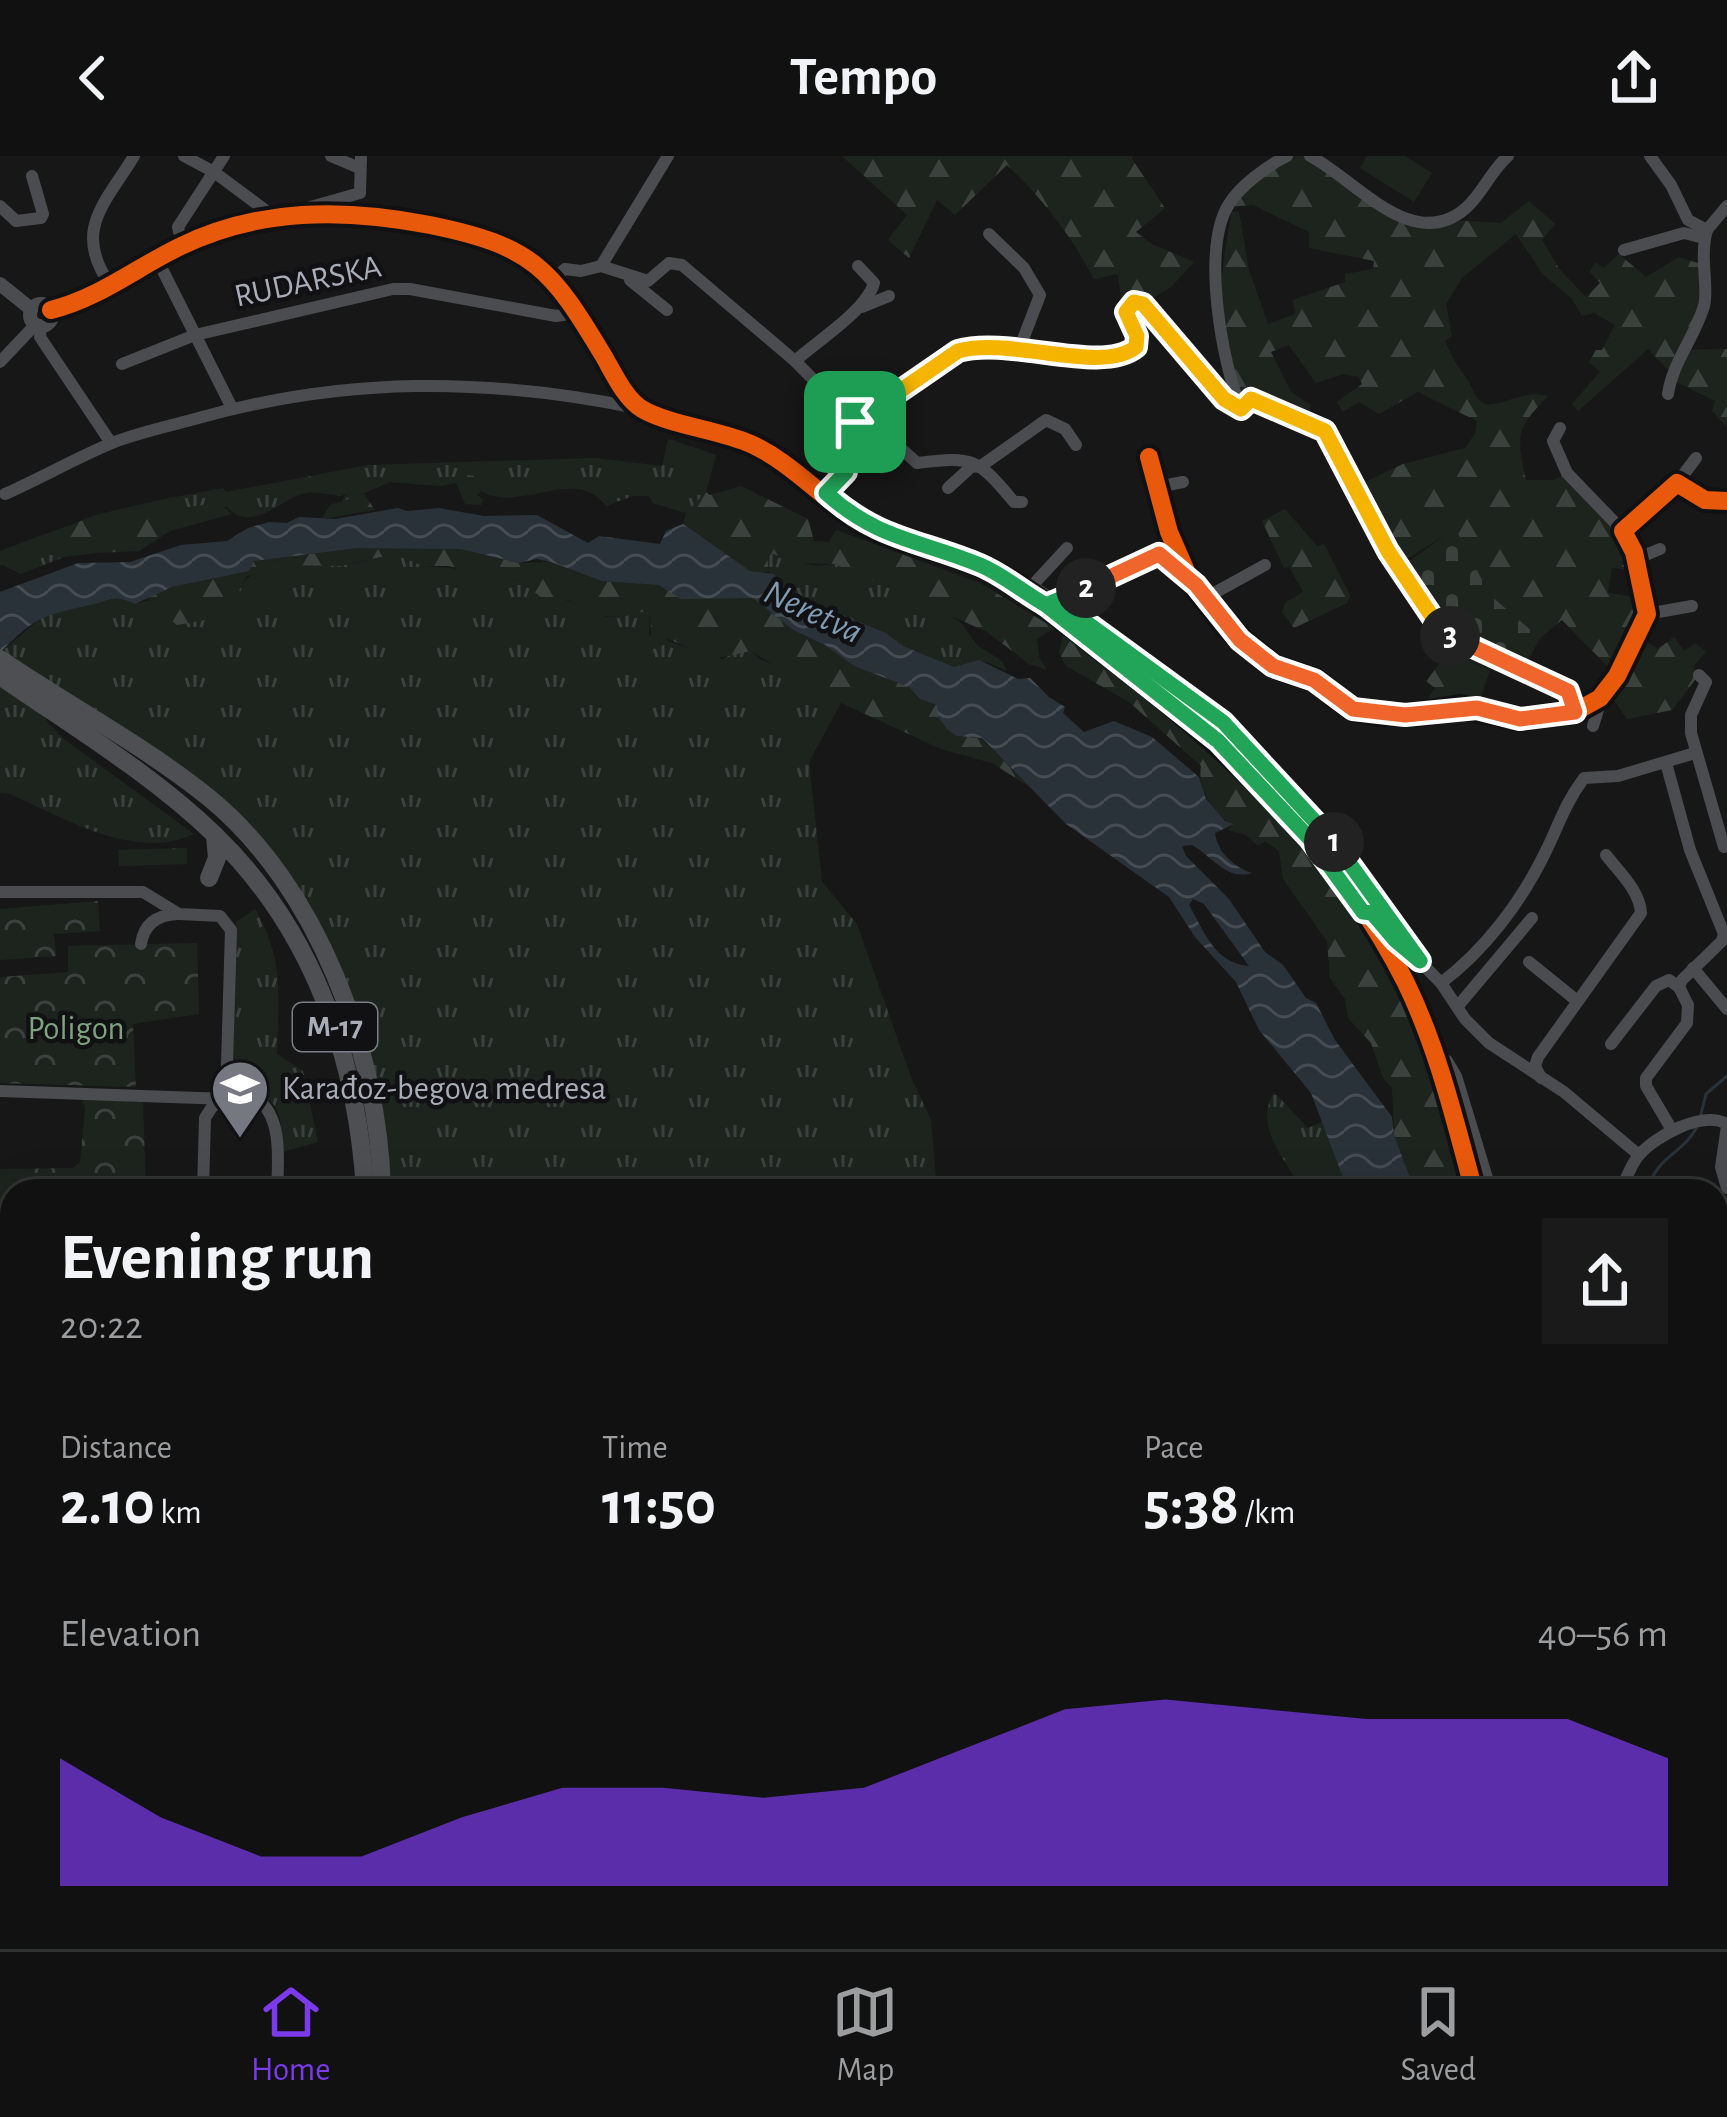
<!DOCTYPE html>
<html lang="en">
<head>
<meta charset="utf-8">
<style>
  body { margin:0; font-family:"Alegreya Sans",sans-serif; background:#1a1a1a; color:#f1f3f6; height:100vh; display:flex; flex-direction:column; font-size:45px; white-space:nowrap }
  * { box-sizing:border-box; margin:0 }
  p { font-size:39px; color:#9c9d9f }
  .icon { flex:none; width:66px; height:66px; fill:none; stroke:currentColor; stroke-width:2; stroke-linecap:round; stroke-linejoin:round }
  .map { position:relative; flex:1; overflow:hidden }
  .sheet { position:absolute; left:0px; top:1023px; width:1728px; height:771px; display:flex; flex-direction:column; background:#111; border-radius:36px 36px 0 0; box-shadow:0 12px 48px #0002,0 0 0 3px #303131 }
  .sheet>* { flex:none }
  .pin { position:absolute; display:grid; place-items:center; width:102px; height:102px; color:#fff; margin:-51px; border-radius:24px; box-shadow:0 6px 18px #0006 }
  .km { position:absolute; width:60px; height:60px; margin:-30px; border-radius:50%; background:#222; color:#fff; font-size:33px; line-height:60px; text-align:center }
  .round { display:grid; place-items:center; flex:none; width:126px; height:126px; border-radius:0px; background:#1a1a1a }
  .head { display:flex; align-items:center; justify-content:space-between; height:204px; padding:0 60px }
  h1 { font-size:66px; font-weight:700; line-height:90px }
  .figures { display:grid; grid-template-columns:repeat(3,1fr); gap:18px; height:204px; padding:12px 60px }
  .figures div { display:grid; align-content:center }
  .figures b { font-size:60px; font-weight:700 }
  .figures small { font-size:33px; font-weight:400 }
  .figures p { font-size:33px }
  .chart { height:336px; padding:24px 60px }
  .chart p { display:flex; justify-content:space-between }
  .chart svg { width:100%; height:216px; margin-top:12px; fill:#7c3aed; opacity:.7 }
  header { display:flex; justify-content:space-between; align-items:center; height:156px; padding:0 60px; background:#111; font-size:54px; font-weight:700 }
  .dock { display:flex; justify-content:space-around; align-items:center; height:168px; border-top:3px solid #303131; background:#111; font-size:33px; color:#9c9d9f }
  .dock a { display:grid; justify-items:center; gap:6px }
  .dock .on { color:#7c3aed }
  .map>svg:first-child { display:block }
</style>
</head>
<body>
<header><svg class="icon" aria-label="back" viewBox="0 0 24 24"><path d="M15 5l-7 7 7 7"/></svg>Tempo<svg class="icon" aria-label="share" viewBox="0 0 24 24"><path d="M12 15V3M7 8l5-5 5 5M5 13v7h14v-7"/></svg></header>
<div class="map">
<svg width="1727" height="1793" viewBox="0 0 1727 1793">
  <defs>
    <pattern id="grass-tufts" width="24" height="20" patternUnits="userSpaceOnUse" patternTransform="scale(3)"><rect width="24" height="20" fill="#1d241e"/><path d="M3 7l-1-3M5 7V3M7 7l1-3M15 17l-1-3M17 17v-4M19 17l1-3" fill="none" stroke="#3b413d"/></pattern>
    <pattern id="forest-firs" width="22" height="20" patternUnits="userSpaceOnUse" patternTransform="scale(3)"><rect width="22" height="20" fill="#1d241e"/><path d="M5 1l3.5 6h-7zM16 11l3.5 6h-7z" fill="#3b413d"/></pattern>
    <pattern id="cemetery-stones" width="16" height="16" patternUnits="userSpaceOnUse" patternTransform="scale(3)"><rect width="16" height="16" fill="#1d241e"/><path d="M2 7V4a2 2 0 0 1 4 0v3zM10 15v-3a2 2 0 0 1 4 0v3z" fill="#3b413d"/></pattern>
    <pattern id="park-crowns" width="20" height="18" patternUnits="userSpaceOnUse" patternTransform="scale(3)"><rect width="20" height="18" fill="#1d241e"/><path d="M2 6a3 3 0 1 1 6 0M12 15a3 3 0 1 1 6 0" fill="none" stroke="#3b413d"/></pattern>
    <pattern id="water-waves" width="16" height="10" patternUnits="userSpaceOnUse" patternTransform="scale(3)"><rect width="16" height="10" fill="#2a3239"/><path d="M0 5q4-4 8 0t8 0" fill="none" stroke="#464d54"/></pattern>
  </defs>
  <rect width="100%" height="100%" fill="#171717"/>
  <!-- grass -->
  <g fill="url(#grass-tufts)">
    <path d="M668,283L716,299L706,336L686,357L653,347L649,340H633L606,350C574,305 509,367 473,328L440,323V330L390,326L341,347L346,339C332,341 321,335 307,337C284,339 252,380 227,351L169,353L159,344L223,332L226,336L368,309L595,302L662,310Z"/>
    <path d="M62,372L65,381L81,382L96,397L64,401L21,418L1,408L24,406L34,399L40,380Z"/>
    <path d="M394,398L424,410L498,416L558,445C577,442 590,458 608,461C623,462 636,455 650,454L649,479L722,503L736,496L751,495L760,503L824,530L827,540L842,545L809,606L822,726L857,768L911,921L931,964L937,1035H382L379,985L325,798L232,664L0,497L42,461L59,454L116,440L135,448L156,443L172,450L173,456L228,460L242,439L239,434C257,400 303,408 337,409C353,410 377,401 394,398Z"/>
    <path d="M772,398L815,410L835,408L862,421L914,436L961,467L978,490L1002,505L1007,515L987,506L954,511L903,490L886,477L788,437L769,416L767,401Z"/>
    <path d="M0,520L38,547L48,567L64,583L194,678C136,706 62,661 10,638L0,637Z"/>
    <path d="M255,753C285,804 278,841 277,898L303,915L318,986L282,996C281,954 282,940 236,934L231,911L236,766Z"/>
    <path d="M1274,936L1308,972L1322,966L1348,1035H1323L1320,1029L1304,1035C1286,1005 1253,971 1274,936Z"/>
    <path d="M1716,1096L1727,1110V1201L1716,1181Z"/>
    <path d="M804,1782H898L910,1793H782Z"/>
    <path d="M1503,1782H1548L1591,1793H1502Z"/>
  </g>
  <!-- forest -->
  <g fill="url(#forest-firs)">
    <path d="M842,0H1133L1132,3L1165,52L1136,76L1152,88L1194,106L1171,131L1153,142L1183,207L1180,209L1141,157L1131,154L1123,161L1118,118L1094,123C1071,79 1043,43 1007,9L955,59L937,44L909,102L888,84L907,59Z"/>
    <path d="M1280,0H1310L1414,66L1448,64L1501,67L1529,45L1555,68L1542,84L1560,114L1586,141L1600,127L1590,116L1595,106L1604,112L1619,98L1646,121L1679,101L1701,108L1705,140L1684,194L1727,193V271L1712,255L1715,245L1671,223L1672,218L1648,193L1578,255L1572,248L1600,216L1589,206L1596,194H1602L1615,169L1594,157L1582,160L1572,143L1542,117L1516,78L1462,122L1446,148L1452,180L1445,185C1451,199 1456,209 1465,220C1476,234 1474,254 1499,247C1518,242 1528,235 1548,240C1516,273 1516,278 1526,324H1554L1567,317L1623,375L1638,415L1612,412L1608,437L1641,442L1647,458L1637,480L1658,493L1674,481L1684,495L1695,487L1706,496L1693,511L1699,519L1672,554L1627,563L1610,538L1617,520L1562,464L1540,482L1490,439L1455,373L1397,409L1396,388L1363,327L1403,308L1465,292L1475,278L1477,265L1418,236L1379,258L1359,246L1343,256L1337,246L1362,228L1359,221L1343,218L1316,227L1289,189L1271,196L1291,236L1311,249L1307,270C1294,267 1274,265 1262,257C1203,217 1221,113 1232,55L1239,56L1249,114L1268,168L1295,158L1293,144L1345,126V118L1373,113L1374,105L1309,92V76L1253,49L1227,51Z"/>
    <path d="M467,319L474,320V328L481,336L477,339L483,343L481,349L465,348L456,327L440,330V323Z"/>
    <path d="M741,330L808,363L814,385L829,386L836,374L980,427L1054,472L1037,483L1039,501L1047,514L1029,508L987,476L936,453L914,436L862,421L835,408L798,407L773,398L767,401L769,416C739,421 705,385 683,368L686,357L706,336L710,339Z"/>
    <path d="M364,338L375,354L322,363L330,349Z"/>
    <path d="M159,344L170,353L219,347L232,358L170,375L139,395L96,397L81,383L65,381L62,372L96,359Z"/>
    <path d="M1285,353L1317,390L1324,388L1350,439L1347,447L1294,472L1282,456L1285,447L1303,436L1289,410L1284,412L1262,365Z"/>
    <path d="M40,380L34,400L24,406L0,409V395Z"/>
    <path d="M414,390L460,393L519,407L551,406L602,425L659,429L681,442H753L793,474L825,489L854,510L909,531L920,543L937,549L957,580L981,582L1031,632L992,607L941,593L826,540L824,530L792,520L751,495L708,504L701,497L668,483L660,492L652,493L650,454L622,461L602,460L568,444L551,452C535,432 501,410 476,419L449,410H424L394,398L341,410L280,409L247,420L239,434L243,439L228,460L177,469L172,465V450L145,442L172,431L248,415L254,405L358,392Z"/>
    <path d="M1063,479L1214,593L1309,682L1405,825L1474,1035H1415L1394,979L1392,932L1383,922L1371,887L1348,862L1345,843L1330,822L1327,785L1283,723L1279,695L1265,685L1258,690L1246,679L1228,674L1233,669C1213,657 1197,633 1201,610L1129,546L1066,510L1059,496Z"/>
    <path d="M1449,496L1490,514L1477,552L1418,558L1435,532L1426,525Z"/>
    <rect x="0" y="1098" width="12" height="173"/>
  </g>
  <!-- cemetery -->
  <path fill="url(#cemetery-stones)" d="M1455,372L1490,439L1540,482L1517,524L1449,496L1434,482L1384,412L1411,404Z"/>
  <!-- park -->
  <g fill="url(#park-crowns)">
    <path d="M187,692V708L119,710L118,694Z"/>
    <path d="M98,745L100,775L54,778L56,800L0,804V753Z"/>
    <path d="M197,787L199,858L133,868L136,931L0,927V821L68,816V790Z"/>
    <path d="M82,942L143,944L146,1035H12V1052H0V1013L73,1012L80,1006L85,953Z"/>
  </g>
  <!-- pitch -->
  <path fill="#1d241e" d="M1367,0H1405L1432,17L1414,46L1360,12Z"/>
  <!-- water -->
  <g fill="url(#water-waves)" fill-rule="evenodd">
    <path d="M398,352L407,355L439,352L484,360L537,359L588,387L599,380L660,388L666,375L683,368L750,415L774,418L788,437L886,477L903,490L954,511L979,504L1018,523L1030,522L1049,541L1065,551L1063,557L1084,576L1114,565L1152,581L1199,621L1206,643L1225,665L1234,668L1215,677C1217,696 1235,712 1252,717C1226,725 1212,700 1192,689L1182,690L1186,700L1229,743L1265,796L1283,809L1306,842L1316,847L1335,884L1392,961L1394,979L1415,1035H1348L1311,937L1259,874L1236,826L1195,781L1169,741L1066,668L982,582L957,580L948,574L938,561L937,549L920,543L909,531L854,510L825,489L793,474L753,442L681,443L659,429L602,425L551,406L537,403L519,407L460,393L358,392L254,405L249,415L172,431L135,448C112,438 113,444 90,449C42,460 36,460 0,497V436L78,407L130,406L181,389L227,385L248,372L269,366L287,367L299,361L335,363ZM1193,743L1204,748L1249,810C1215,808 1204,775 1189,749Z"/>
    <path d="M1626,1782H1703L1707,1793L1636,1791V1784Z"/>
  </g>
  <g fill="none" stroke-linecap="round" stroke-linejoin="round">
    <!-- stream -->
    <g stroke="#2a3239" stroke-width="3">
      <path d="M1700,962L1706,938L1727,920"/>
      <path d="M1647,1035C1657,999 1682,999 1697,971"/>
      <path d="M1716,1292L1727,1295"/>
    </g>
    <!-- minor -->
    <g stroke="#4b4c50" stroke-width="12">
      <path d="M184,0L214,16L273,60"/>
      <path d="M331,0L357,11"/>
      <path d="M1310,0C1355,23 1414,100 1467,51C1483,36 1491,15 1508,0"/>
      <path d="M1650,0L1671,29L1688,64L1707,74C1699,102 1709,131 1704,150C1695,181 1673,205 1668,238"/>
      <path d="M0,50L16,65L41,62L43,58L32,20"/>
      <path d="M293,56L360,37L361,0"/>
      <path d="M1707,74L1727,50"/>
      <path d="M989,78L1024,112L1040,139L1020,191"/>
      <path d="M182,89L178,71L224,0"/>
      <path d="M1624,94L1684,77L1704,82"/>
      <path d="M157,103L232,252"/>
      <path d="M601,110L668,0"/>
      <path d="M553,123L565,113L581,115L601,110L648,125L669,107L682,109L795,205L855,266"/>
      <path d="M630,124L667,154"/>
      <path d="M111,130C71,74 106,47 134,0"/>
      <path d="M862,151L889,140"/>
      <path d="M41,170L40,181L111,287"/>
      <path d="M795,205C817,185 866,155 874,127L858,110"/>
      <path d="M0,206L35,169"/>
      <path d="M122,208L195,179L393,133H410L556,160L575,157"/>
      <path d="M1241,253L1251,243L1325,275L1388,395L1448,479L1568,535L1575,556"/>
      <path d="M857,265L874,268L917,307C972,301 976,300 1014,346H1022"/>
      <path d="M1560,272L1553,285L1567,317L1623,375"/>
      <path d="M1149,301L1169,376L1190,424L1226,470L1273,510L1314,524L1353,553L1378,558H1418L1460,551L1520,563L1575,556L1600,542L1617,520L1647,458L1634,396L1623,375L1677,327L1705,344L1727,345"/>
      <path d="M1677,327L1696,302"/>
      <path d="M1157,331L1183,326"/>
      <path d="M948,332L971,311L981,310L1046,264L1065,273L1076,289"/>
      <path d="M826,337C860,301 838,297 855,266C872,252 954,195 972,191C1019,180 1098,222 1136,191L1137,180L1126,156L1134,146L1143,148L1224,243L1241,253C1222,207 1201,92 1229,48C1240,30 1267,10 1287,0"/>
      <path d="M5,338C41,322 76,302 112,287C137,277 165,271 191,264C344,220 487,221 642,253"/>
      <path d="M1636,403L1660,393"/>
      <path d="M1032,430L1130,496L1223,566L1319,665L1420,805"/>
      <path d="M1030,432L1067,392"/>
      <path d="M1207,441L1265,409"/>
      <path d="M1052,447L1108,423L1152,398L1166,402L1190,424"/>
      <path d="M1647,458L1692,450"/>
      <path d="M1699,519L1706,526L1691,559V577L1724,691"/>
      <path d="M1593,570L1602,541"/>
      <path d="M1666,607L1690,694L1724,778L1722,785L1682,824L1679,831L1688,849L1687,867L1646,922V930L1672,974"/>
      <path d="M0,736H143L179,758L220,760L231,774L226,941"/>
      <path d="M1365,756L1372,757L1441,827L1465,863L1489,887L1564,936L1639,999"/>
      <path d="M141,788C144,767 158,759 177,758"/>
      <path d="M1529,806L1576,844"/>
      <path d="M1693,812L1727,853"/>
      <path d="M1441,827C1485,794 1521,746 1545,697C1559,669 1564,649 1584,622L1618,620L1695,597"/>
      <path d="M1458,850L1532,762"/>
      <path d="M1611,888L1656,830L1669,824L1679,831"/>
      <path d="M1436,901L1447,905L1456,920L1491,1035"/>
      <path d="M1541,922L1535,910L1538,901L1641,757C1640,735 1619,716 1606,699"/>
      <path d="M0,935L258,944C283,962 278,1007 277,1035"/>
      <path d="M1727,970L1721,1011L1727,1032"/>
      <path d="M203,1035L205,962L212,951L226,941"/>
      <path d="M1620,1035C1626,1024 1631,1008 1639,999C1656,980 1702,954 1727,968"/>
      <path d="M0,1098H12"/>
      <path d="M1716,1258H1727"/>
      <path d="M0,1271H12"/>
      <path d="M1716,1414L1727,1411"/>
      <path d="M0,1574L12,1573"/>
      <path d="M1716,1653L1727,1651"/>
      <path d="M0,1744H12"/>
      <path d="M138,1782L150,1793"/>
      <path d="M738,1793L761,1783L786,1782"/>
    </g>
    <!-- tertiary -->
    <g stroke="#4b4c50" stroke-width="14">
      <path d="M0,128L31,153"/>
      <circle cx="41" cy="159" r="11"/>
      <path d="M51,154C99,142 136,112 179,91C258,52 344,52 430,69C533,90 551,112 603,199C613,216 625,243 642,253C669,269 720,274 751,288C795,308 826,348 868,369C905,389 947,393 984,411C1032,433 1074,473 1116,504C1232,592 1340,695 1406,827C1438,893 1455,965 1474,1035"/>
      <path d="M0,1423L12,1415"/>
      <path d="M0,1442L12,1450"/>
      <path d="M1716,1739L1727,1773"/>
      <path d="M276,1782L307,1793"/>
    </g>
    <!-- primary -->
    <g stroke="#4d4f52" stroke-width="18">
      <path d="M0,503C69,550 143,589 208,641C318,730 379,897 382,1035"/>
      <path d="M0,520C72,570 152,618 215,679C313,774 357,901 365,1035"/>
      <path d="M209,722L217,702L215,680"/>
      <path d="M0,1778L12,1780"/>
      <path d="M28,1782L95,1793"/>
      <path d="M995,1782L1027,1793"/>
      <path d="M1133,1782L1144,1793"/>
      <path d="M1154,1782L1166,1793"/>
      <path d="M643,1793L680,1782"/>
    </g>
    <!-- rail casing -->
    <g stroke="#4b4c4f" stroke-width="8">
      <g id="rail">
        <path d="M0,1502L12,1501"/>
        <path d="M1577,1782L1622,1793"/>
      </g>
    </g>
    <!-- rail -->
    <use href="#rail" stroke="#111113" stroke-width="3" stroke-dasharray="9" stroke-linecap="butt"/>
    <!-- cycleway casing -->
    <g stroke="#111113" stroke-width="26">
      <g id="cycleway">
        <path d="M51,154C99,142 136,112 179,91C258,52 344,52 430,69C533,90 551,112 603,199C613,216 625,243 642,253C669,269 720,274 751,288C795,308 826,348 868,369C905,389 947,393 984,411C1032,433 1074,473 1116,504C1232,592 1340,695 1406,827C1438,893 1455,965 1474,1035"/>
        <path d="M1149,301L1169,376L1190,424L1226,470L1273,510L1314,524L1353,553L1378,558H1418L1460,551L1520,563L1575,556L1600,542L1617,520L1647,458L1634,396L1623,375L1677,327L1705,344L1727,345"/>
      </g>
    </g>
    <!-- cycleway -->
    <use href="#cycleway" stroke="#e8590c" stroke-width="18"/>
  </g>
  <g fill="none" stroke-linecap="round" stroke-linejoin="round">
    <!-- split-1 casing -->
    <g stroke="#fff" stroke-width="24">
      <path id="split-1" d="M855,266L850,274L846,316L826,337C878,384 920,384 980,409C1004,419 1024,437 1046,449L1057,445L1223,566L1334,686"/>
    </g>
    <!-- split-2 casing -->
    <g stroke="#fff" stroke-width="24">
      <path id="split-2" d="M1086,432L1046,449L1218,585L1309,682L1363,756L1372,757L1395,784L1420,805L1334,686"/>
    </g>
    <!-- split-3 casing -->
    <g stroke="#fff" stroke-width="24">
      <path id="split-3" d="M1086,432L1159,398L1196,429L1240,484L1273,510L1314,524L1353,553L1405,559L1477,552L1520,563L1575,556L1568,535L1450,480"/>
    </g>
    <!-- split-4 casing -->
    <g stroke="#fff" stroke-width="24">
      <path id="split-4" d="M855,266L958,195C1010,180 1101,219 1136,191L1137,180L1126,156L1134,146L1143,148L1224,243L1241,253L1251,243L1325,275L1388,395L1433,462L1450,480"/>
    </g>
    <!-- split-1 -->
    <use href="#split-1" stroke="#22a559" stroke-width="15"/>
    <!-- split-2 -->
    <use href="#split-2" stroke="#22a559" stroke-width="15"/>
    <!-- split-3 -->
    <use href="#split-3" stroke="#f0652b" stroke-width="15"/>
    <!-- split-4 -->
    <use href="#split-4" stroke="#f5b400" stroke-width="15"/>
  </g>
  <!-- icons -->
  <defs>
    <g id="school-pin" transform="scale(3)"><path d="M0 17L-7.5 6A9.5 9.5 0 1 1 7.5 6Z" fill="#757880" stroke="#111113"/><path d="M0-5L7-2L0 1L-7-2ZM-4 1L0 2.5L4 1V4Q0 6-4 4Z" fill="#fff"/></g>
  </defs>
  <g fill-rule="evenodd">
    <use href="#school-pin" x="240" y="933"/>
  </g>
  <g text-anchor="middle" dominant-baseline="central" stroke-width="9" stroke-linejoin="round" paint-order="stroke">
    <!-- shield labels -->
    <rect fill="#111113" stroke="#7b7e86" stroke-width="3" x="293" y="847" width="84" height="48" rx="9"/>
    <g font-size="30" font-weight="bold" fill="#a8adb8">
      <text x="335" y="871">M-17</text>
    </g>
    <!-- street labels -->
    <g font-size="33" fill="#a8adb8" stroke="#111113">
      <text transform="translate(308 126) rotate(-12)">RUDARSKA</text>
    </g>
    <!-- park labels -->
    <g font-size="33" fill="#7fa381" stroke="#111113">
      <text x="76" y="873">Poligon</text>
    </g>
    <!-- poi labels -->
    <g font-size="33" fill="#a8adb8" stroke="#111113" text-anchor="start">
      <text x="282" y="933">Karađoz-begova medresa</text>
    </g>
    <!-- water labels -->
    <g font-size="36" font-style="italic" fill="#7f9bb3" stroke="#111113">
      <text transform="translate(813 456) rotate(25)">Neretva</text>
    </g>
  </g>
</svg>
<div class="pin" style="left:855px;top:266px;background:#1e9e55"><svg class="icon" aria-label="arrive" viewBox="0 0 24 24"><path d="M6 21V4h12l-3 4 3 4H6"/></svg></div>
<b class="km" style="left:1334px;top:686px">1</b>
<b class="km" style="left:1086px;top:432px">2</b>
<b class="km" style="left:1450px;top:480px">3</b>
<section class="sheet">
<div class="head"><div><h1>Evening run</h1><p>20:22</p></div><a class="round"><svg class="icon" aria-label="share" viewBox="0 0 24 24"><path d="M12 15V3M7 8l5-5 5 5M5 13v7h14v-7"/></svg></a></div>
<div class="figures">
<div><p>Distance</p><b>2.10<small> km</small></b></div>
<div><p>Time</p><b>11:50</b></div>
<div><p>Pace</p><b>5:38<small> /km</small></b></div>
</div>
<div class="chart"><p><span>Elevation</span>40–56 m</p>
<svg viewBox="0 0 160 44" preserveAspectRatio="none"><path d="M0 44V18L10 30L20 38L30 38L40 30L50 24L60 24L70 26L80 24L90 16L100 8L110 6L120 8L130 10L140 10L150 10L160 18V44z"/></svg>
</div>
</section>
</div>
<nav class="dock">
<a class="on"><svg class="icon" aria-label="home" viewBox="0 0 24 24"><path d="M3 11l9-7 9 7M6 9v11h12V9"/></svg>Home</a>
<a><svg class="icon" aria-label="map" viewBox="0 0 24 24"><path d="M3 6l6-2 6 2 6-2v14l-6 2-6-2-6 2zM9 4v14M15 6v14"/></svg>Map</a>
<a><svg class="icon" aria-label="saved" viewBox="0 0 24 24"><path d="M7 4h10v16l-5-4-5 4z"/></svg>Saved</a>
</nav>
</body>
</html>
